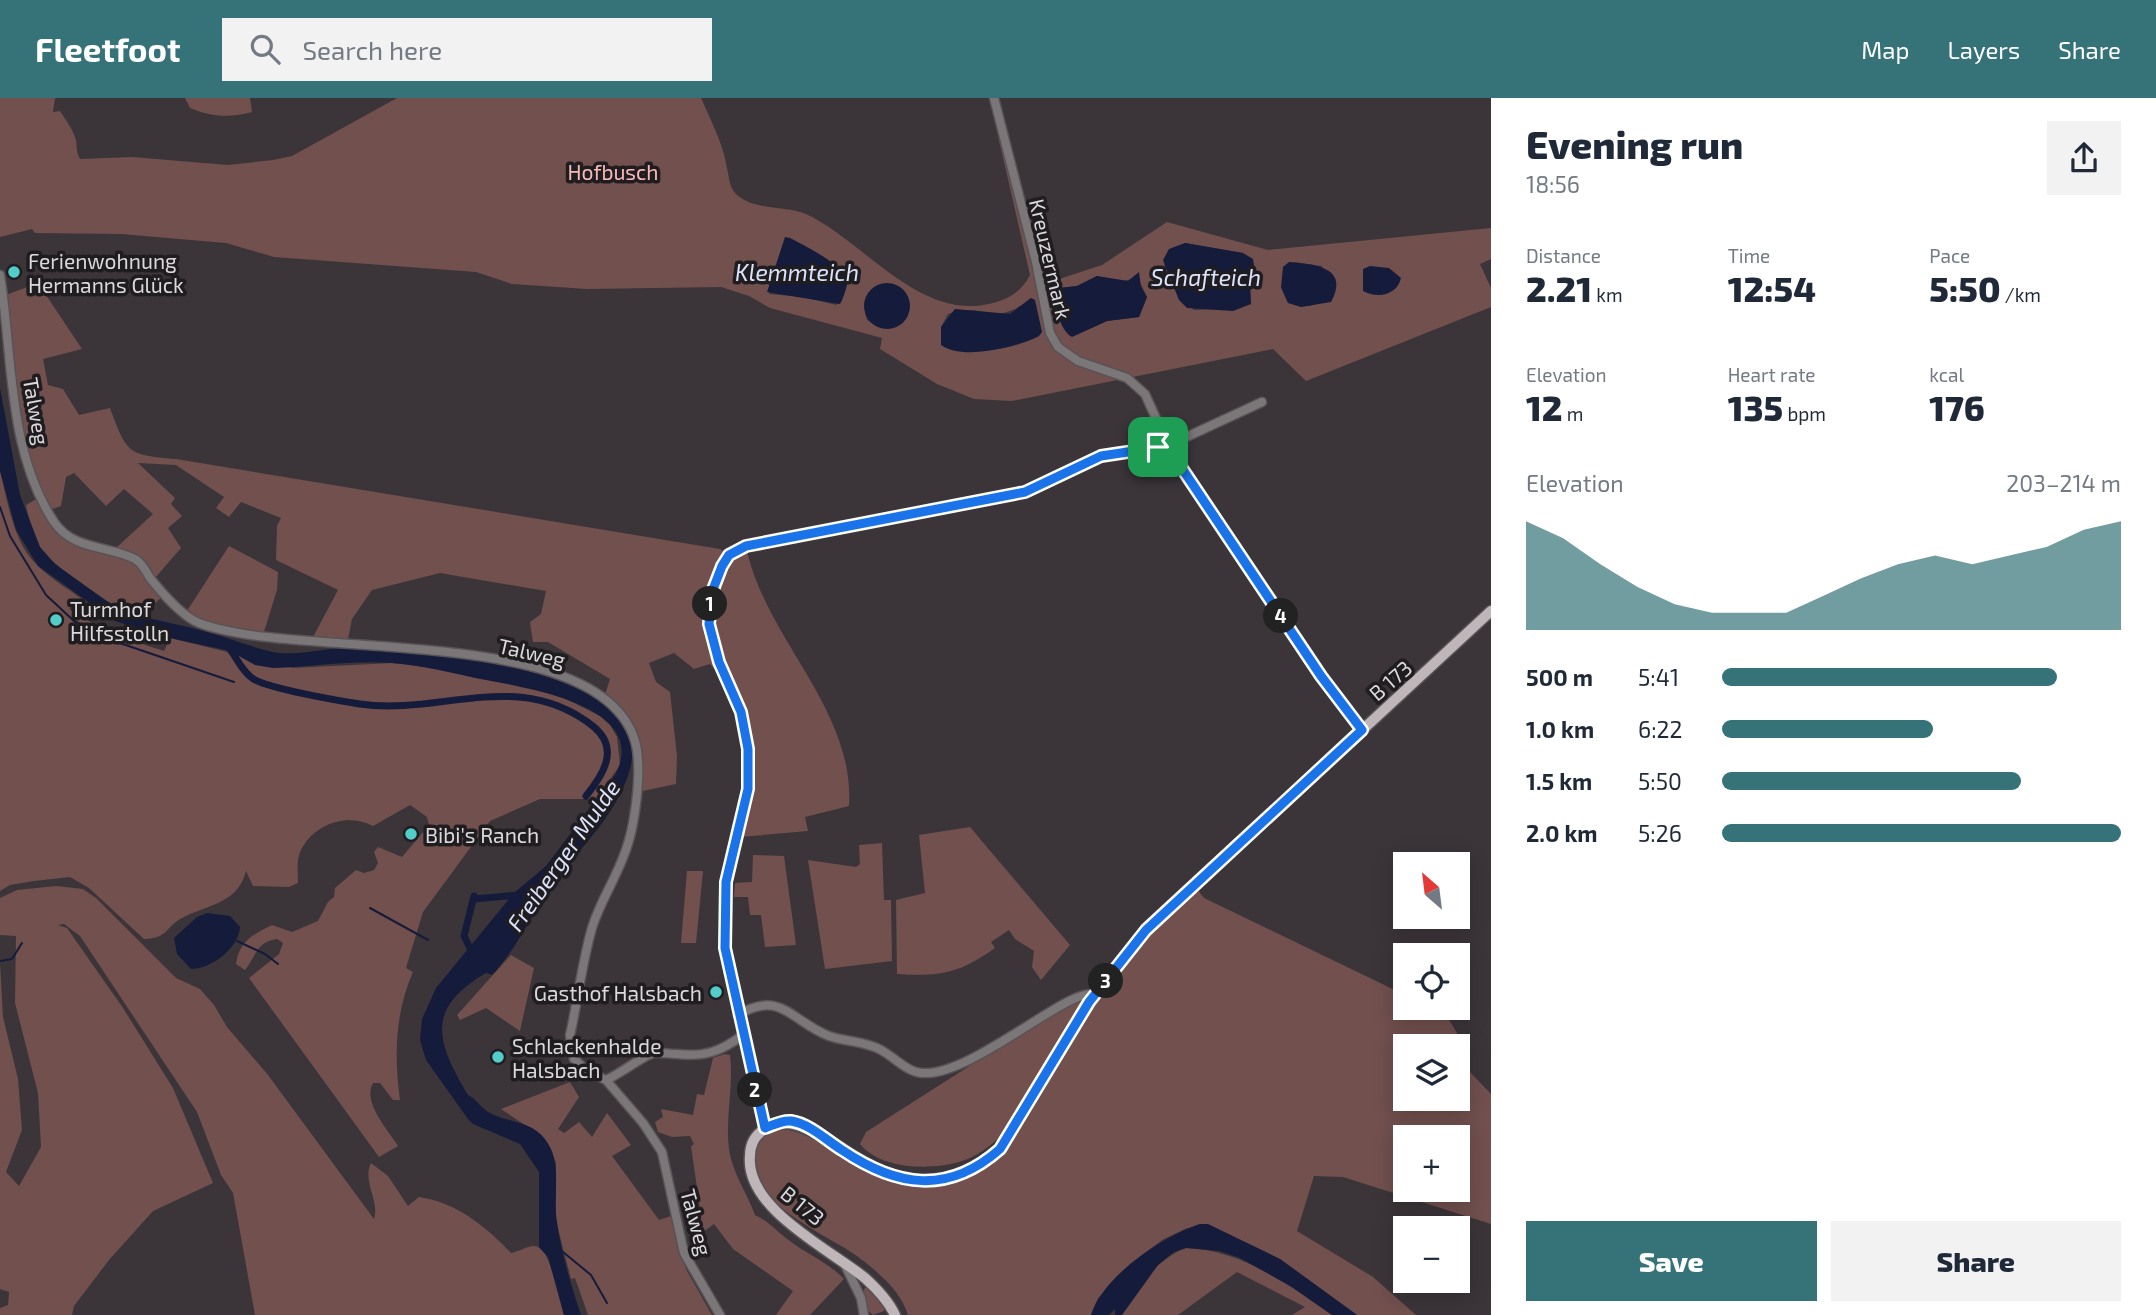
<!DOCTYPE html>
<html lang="en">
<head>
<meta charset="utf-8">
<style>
  body { margin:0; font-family:"Exo 2",sans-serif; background:#f2f2f3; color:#1f2937; height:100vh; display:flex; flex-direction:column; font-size:26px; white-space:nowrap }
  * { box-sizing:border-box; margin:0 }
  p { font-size:23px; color:#747a83 }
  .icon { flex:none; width:38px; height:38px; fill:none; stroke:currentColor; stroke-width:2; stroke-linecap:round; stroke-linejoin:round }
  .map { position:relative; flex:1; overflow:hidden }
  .panel { display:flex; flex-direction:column; background:#fff; width:665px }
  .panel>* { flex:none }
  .needle { width:46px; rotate:332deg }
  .buttons { position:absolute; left:1393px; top:754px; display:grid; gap:14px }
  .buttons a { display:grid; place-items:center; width:77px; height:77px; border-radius:0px; background:#fff; box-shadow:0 4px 18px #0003; font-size:35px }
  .pin { position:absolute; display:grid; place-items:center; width:60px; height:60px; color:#fff; margin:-30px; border-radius:14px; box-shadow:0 4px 10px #0006 }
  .km { position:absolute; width:35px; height:35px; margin:-18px; border-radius:50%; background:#222; color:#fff; font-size:19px; line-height:35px; text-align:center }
  .round { display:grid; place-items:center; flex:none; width:74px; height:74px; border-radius:0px; background:#f2f2f3 }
  .headline { display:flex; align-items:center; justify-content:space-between; height:119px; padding:0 35px }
  h1 { font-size:38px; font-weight:800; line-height:52px }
  .stats { display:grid; grid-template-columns:repeat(3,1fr); gap:10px; height:119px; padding:7px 35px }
  .stats div { display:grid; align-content:center }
  .stats b { font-size:35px; font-weight:800 }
  .stats small { font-size:19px; font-weight:400 }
  .stats p { font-size:19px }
  .chart { height:196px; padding:14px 35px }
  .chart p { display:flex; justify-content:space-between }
  .chart svg { width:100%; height:126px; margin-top:7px; fill:#367379; opacity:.7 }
  .primary-button { display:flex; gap:14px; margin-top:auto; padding:14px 35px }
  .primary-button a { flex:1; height:80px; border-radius:0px; background:#367379; color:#fff; font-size:28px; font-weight:800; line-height:80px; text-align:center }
  .primary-button a+a { background:#f2f2f3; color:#1f2937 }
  ul { padding:0 35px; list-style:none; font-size:23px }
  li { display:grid; grid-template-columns:112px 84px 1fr; align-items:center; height:52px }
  li i { height:18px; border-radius:9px; background:#367379 }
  header { display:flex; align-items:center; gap:42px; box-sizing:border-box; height:98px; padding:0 35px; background:#367379; color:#fff }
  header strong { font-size:33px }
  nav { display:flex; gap:38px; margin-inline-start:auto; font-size:24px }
  .search { width:490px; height:63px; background:#f2f2f3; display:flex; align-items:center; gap:18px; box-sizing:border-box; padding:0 24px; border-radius:0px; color:#747a83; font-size:26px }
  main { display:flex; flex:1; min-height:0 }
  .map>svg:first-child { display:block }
</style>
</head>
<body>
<header>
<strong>Fleetfoot</strong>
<div class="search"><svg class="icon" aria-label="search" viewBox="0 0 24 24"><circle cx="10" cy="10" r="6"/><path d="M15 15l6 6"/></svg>Search here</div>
<nav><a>Map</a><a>Layers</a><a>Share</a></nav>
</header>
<main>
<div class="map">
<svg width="1491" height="1217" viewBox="0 0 1491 1217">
  <rect width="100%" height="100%" fill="#3b353a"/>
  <!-- green -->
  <g fill="#71504e" fill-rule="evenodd">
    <path d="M0,0H55L53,14L60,13C65,21 72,30 75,39C78,46 75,53 80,61L132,59L228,67L273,62L292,58L397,0H701C711,23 723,45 727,70C729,78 729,88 735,95C752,113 784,107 806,116C863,142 920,225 993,205C1010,200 1022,193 1030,177L996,29L1005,25L1047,185L1102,167L1167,124L1268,152L1491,130V161L1480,166L1491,190V209L1306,283L1273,251L1012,303L974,301L937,286L880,251L882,240L770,210L749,198L721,189L587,191L512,186L476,174L274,159L226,145L121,136L35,135L32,131L0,139ZM789,139L835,166L847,183L842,203L836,207L804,199L769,196ZM1185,145L1243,155L1255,174L1213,211L1194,212L1177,193L1164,166ZM1290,164L1322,168L1319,205L1309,208L1288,205L1281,189ZM1097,178L1119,184L1132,181L1141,186L1147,199L1139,219L1107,223L1082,234L1059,190L1077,188ZM868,198L901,225L881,230L867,222L865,215ZM1031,200L1039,238C1007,254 975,256 941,247V229L948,216C984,202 992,232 1031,200Z"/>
    <path d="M185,0H250L252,14C230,20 211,19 190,10Z"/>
    <path d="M38,185L82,251L43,261L48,287L63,291L79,317L110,310C127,356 128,357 176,361L720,451L729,457L746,448C764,540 855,610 849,708L805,719L808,733L740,739C750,673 757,619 710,566L694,571L674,555L649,565L656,584L670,594L677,658L676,686L638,694L635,643L604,600L610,581L548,544H533L530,524L541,516L546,493L440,475L372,492L352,521L347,546L312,541L338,492L276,462L277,428L281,420L241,404L229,419L216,410L224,399L176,367L138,365L175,400L171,406L182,418L168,430L181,450L155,480L117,449L153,416L124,391L106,408L74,375L66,379L61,408L50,412L36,381L24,342L14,293L6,197Z"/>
    <path d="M0,373C8,404 13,445 38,468C51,481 67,490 82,501L69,511L111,536L164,553L170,540L293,570L392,565L434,570L554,595L600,618L610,627L617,639L620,667L596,701H540L490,723L423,814L406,870L413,874C395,915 394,958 400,1002H393L380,985H373C362,1004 388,1032 398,1048L379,1059L249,880L279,856L283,845L277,841C256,844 257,857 245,872L236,866C239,843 254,836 272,827L292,834L318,823L328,804L334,799L335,790L356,772L364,775L374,772L378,765L374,754L378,749L402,759L429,727L427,719L410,707L373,728C348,715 315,725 301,752C296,762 298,774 298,785L289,789L253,788L246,773C238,806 206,807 182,820C164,830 169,840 144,841L89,790L70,779L34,783L10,787L0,793Z"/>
    <path d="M38,400L58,432L133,463L162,499L139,519C118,513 51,468 40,449C33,436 29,422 26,407Z"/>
    <path d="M229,448L278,474L277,492L263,537L220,531L185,516Z"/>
    <path d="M970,729L1070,847L1041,882L1032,869L1034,853L1015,841L1009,832L991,844L995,850C960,875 940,879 897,876L896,802L925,795L919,737Z"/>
    <path d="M882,745L884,802H891L892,863L825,871L808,762L856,769L860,766L859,747Z"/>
    <path d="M753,757L784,758L796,847L765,849L761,817H750L748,799H734L735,785L752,784Z"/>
    <path d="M687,773H703L696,845H681Z"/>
    <path d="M56,788L83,791L96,800L176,880L200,891L214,907L227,929L268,977L374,1121C380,1103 362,1083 371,1065L388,1078L408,1108L419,1099C455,1104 486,1128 511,1155C519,1154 531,1145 538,1149C552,1156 559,1201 564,1217H255L233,1095L221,1077L197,1014L80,838L64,826L58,827L67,830L123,910L173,990L213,1085L153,1113L109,1162L74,1208L72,1217H0V1210L8,1207L9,1194L0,1191V865L3,919L18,981L22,1032L6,1074L19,1088L41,1049L38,995L15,905L16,838L0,837V800L17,792Z"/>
    <path d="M1197,791L1204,800L1405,897V910H1432L1449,922L1457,935L1469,973L1491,996V1126L1343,1079L1314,1078L1297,1133L1373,1179L1416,1217H1357L1280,1161L1253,1148L1187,1130L1162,1142L1141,1158L1098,1200L1091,1217H908C901,1193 877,1173 857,1158C828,1137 728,1097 759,1045C799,980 913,1176 1014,1038L1099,897L1157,828ZM1405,948H1458V1001H1405ZM1405,1040H1458V1092H1405Z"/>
    <path d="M511,857L534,870L520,933L486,910L460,922L457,917Z"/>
    <path d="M1085,899L1001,1038C989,1049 976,1059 959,1064C930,1072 881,1072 860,1046L866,1034L1068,905Z"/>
    <path d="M725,956L730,957C734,988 725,1019 729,1051C732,1074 747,1095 755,1117C770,1124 777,1134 790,1143C808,1157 828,1164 844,1181L810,1217H776L793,1193L733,1151L714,1126L694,1141L684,1118L700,1111L691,1048L694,1046L690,1038L672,1039L658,1034L655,1024L663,1019L661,1011L693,1017L697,996L704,997L713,960Z"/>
    <path d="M570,984L579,999L558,1031L564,1035L579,1024L592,1039L607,1015L631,1047L612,1058L659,1122L671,1118L686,1171L712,1217H588L575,1180L571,1181L556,1123V1065L551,1051L543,1039L501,1011Z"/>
    <path d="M1186,1150C1242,1152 1288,1186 1332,1217H1292L1305,1209L1237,1174L1178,1217H1122C1132,1191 1160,1159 1186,1150Z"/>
    <path d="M865,1190H870L885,1209L884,1213L873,1217L868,1213L863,1194Z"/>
  </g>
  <!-- water -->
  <g fill="#151b3a">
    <path d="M785,139C796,141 844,169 847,179C849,186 843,200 840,206L767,194Z"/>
    <path d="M1185,145L1243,155L1253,161L1255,174L1250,181L1251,206L1233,213L1187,210L1179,202L1163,162L1169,151Z"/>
    <path d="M1289,164C1314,166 1350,169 1331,204L1301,209L1288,205L1281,189L1283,169Z"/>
    <path d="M1370,168L1389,170L1401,180C1397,197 1378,201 1363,193V171Z"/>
    <path d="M1139,174L1141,189L1147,199L1139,219L1107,223L1072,239C1059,232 1053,203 1059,190L1077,188L1097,178L1128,183Z"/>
    <circle cx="887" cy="208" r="23"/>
    <path d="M1031,200L1035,202L1042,234L1039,238C1017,249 962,263 941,247V229L955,211L1010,216Z"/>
    <path d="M0,290L20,397L40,449L55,466L108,504L130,516C156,522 182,527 207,534C231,540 254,551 279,555C303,557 328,549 353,550C414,550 659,569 630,671C617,717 581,748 554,785C531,815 518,850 492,877L486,875C425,911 436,943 468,997C478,1002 482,1012 492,1016C510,1025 530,1023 544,1040C564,1064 552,1096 557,1124C561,1154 571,1187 581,1217H564L548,1159L539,1149V1074L520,1046L473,1026L468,1021L426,962L420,942L422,921L436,890L514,795L546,768L615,677C652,608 526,590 486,582C454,576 424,567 391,565C351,562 312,569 273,570L255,567L230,553L170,540L115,523L38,468L16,432L0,373Z"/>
    <path d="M207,815L230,818L240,829C239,850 211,871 191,871L177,856L174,840L197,819Z"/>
    <path d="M1200,1126H1208L1280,1161L1357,1217H1332L1292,1189L1240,1160L1219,1153L1186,1150L1174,1154L1158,1167L1122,1217H1115V1211L1109,1217H1091C1103,1178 1163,1138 1200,1126Z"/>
  </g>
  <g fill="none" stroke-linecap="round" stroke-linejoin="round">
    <!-- stream -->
    <g stroke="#151b3a" stroke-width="2">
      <path d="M0,409L10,438L46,497L74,523L111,542L234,584"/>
      <path d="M370,810L428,842"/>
      <path d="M237,843L265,856L278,866"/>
      <path d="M0,863L12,861L22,845"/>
      <path d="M563,1154L591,1177L607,1205"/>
    </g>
    <!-- canal -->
    <g stroke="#151b3a" stroke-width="7">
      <path d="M229,550C237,560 241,572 252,580C265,590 340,603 360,606C441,618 519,569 594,629C620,651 603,677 586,698"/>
      <path d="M474,801L518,797"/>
      <path d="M473,856L464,838L474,798"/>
    </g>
    <!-- minor casing -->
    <g stroke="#585357" stroke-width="11">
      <g id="minor">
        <path d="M994,0L1036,164L1050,235L1058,249L1078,263L1127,280L1145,296L1174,360L1321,578L1362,632"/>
        <path d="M0,177C13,258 7,352 54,424C74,453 108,447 135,461C142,465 146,473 150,480C162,495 182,518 199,525C297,563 599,523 635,643C643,671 635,730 624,757C615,782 600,804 592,830C582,864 578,902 570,937L574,961L587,973L606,982L643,1025L662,1054L684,1155L720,1217"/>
        <path d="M738,917C781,891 792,924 829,938C846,944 865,943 881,952C894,959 907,974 922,975C972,979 1071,887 1094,897"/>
        <path d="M606,982C618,977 646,956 654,955C661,954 669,956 676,956C705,959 720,954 743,937"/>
        <path d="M765,1030L725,850L726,784L748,691V651L741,614L719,564L709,526L712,494L722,468L729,457L746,448L1025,394L1101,358L1167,348L1262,304"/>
        <path d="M844,1165L861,1200L864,1217"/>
      </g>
    </g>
    <!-- major casing -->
    <g stroke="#585357" stroke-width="13">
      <path id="major" d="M895,1217C889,1204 876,1190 865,1180C829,1151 745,1110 750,1058C750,1047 755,1037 765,1031C820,993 891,1148 1000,1051L1089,904L1146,832L1491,513"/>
    </g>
    <!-- minor -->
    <use href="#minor" stroke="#7b7779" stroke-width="8"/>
    <!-- major -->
    <use href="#major" stroke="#bfb6b9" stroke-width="10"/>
  </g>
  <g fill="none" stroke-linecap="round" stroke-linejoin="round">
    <!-- route casing -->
    <g stroke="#fff" stroke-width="14">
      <path id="route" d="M1167,348L1321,578L1362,632L1146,832L1089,904L1000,1051C948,1097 897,1089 842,1052C826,1042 810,1026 791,1023C782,1022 773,1027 765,1030L725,850L726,784L748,691V651L741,614L719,564L709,526L712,494L722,468L729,457L746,448L1025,394L1101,358Z"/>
    </g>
    <!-- route -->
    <use href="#route" stroke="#1a73e8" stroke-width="9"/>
  </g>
  <!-- markers -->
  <g fill="#53cdc9" stroke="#201d20" stroke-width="2.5">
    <circle cx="14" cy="174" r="7"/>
    <circle cx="56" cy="522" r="7"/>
    <circle cx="411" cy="736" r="7"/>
    <circle cx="716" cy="894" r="7"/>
    <circle cx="498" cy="959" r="7"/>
  </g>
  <g text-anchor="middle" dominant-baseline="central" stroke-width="7" stroke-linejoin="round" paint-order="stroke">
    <!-- park labels -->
    <g font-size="21" fill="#f8bab7" stroke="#201d20">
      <text x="613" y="73">Hofbusch</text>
    </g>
    <!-- street labels -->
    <g font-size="21" fill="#dcd9dc" stroke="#201d20">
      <text transform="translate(1051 161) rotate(77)">Kreuzermark</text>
      <text transform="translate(37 313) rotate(80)">Talweg</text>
      <text transform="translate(532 554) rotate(13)">Talweg</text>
      <text transform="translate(1390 582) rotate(-41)">B 173</text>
      <text transform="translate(803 1107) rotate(39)">B 173</text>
      <text transform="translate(697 1124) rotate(75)">Talweg</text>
    </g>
    <!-- poi labels -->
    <g font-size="21" fill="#dcd9dc" stroke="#201d20" text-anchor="start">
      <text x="28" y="162">Ferienwohnung<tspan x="28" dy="24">Hermanns Glück</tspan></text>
      <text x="70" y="510">Turmhof<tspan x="70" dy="24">Hilfsstolln</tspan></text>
      <text x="425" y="736">Bibi's Ranch</text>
      <text x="702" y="894" text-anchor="end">Gasthof Halsbach</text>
      <text x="512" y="947">Schlackenhalde<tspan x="512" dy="24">Halsbach</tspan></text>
    </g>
    <!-- water labels -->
    <g font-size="23" font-style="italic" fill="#dbe2fb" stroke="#201d20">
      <text x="797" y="174">Klemmteich</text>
      <text x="1206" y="179">Schafteich</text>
      <text transform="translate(563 757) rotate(-55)">Freiberger Mulde</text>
    </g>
  </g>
</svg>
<div class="buttons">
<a><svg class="needle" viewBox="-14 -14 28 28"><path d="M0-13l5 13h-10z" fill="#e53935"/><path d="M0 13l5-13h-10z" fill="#747a83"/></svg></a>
<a><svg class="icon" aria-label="locate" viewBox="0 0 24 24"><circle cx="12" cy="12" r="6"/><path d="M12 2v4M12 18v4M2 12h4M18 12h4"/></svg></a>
<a><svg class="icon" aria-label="layers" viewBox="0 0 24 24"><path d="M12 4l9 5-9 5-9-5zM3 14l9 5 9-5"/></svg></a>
<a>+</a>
<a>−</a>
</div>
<div class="pin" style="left:1158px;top:349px;background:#1e9e55"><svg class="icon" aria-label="arrive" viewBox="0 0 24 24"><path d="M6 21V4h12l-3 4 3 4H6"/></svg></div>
<b class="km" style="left:710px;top:506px">1</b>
<b class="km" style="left:755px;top:992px">2</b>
<b class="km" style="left:1106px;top:883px">3</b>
<b class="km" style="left:1281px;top:518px">4</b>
</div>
<section class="panel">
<div class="headline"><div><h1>Evening run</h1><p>18:56</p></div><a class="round"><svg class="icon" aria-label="share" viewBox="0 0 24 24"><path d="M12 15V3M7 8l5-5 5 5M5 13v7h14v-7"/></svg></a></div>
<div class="stats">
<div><p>Distance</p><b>2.21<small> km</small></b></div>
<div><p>Time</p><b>12:54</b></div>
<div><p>Pace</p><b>5:50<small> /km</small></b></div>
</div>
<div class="stats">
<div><p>Elevation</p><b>12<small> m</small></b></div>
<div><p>Heart rate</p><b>135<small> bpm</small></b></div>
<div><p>kcal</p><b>176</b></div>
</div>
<div class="chart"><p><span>Elevation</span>203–214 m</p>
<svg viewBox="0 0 160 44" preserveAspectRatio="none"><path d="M0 44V6L10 12L20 21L30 29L40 35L50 38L60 38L70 38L80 32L90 26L100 21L110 18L120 21L130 18L140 15L150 9L160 6V44z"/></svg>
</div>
<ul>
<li><b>500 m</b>5:41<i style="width:84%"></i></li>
<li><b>1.0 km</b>6:22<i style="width:53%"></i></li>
<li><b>1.5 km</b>5:50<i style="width:75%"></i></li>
<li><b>2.0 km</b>5:26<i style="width:100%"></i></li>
</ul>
<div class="primary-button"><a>Save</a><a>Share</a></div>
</section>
</main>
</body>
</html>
